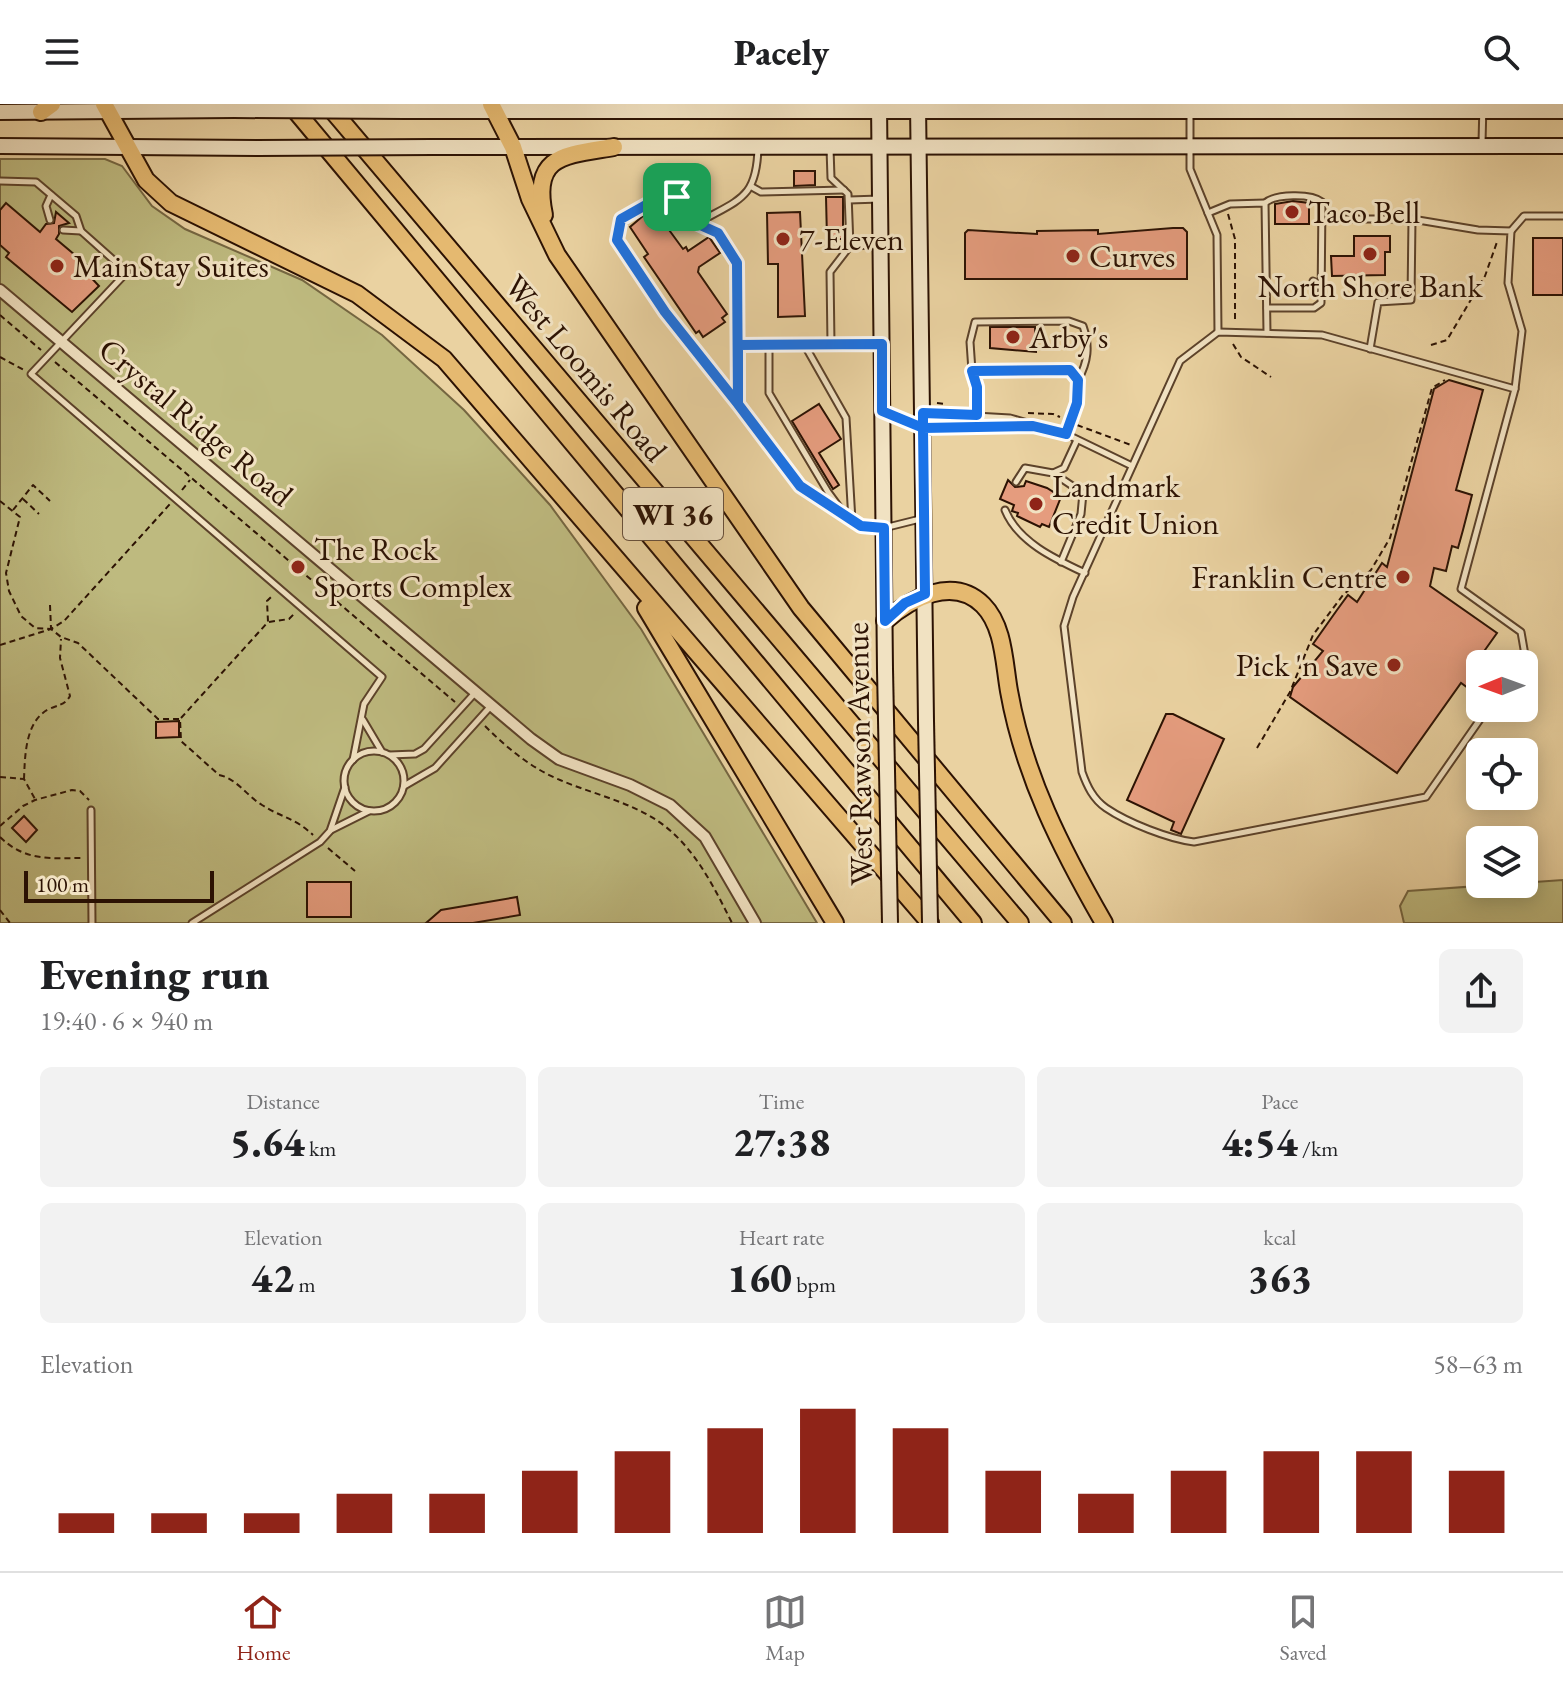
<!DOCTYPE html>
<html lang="en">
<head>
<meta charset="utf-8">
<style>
  body { margin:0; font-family:"EB Garamond",serif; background:#f2f2f2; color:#202124; height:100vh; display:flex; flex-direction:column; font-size:30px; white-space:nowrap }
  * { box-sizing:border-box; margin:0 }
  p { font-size:26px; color:#757577 }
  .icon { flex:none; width:44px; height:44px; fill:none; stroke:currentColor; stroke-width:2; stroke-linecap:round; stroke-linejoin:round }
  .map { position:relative; height:819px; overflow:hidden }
  .details { display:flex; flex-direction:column; background:#fff; flex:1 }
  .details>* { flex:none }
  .needle { width:52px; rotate:269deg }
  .controls { position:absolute; left:1466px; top:546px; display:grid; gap:16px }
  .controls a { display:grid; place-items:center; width:72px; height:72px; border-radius:12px; background:#fff; box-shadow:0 4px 20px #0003; font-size:40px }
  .scale { position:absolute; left:24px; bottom:20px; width:190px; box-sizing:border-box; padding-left:8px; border:4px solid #2c1203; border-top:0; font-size:22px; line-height:28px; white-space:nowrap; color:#2c1203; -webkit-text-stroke:6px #f1e2c2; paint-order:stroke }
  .pin { position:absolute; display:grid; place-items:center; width:68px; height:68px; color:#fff; margin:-34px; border-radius:16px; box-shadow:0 4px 12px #0006 }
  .round { display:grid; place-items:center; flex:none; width:84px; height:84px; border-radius:12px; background:#f2f2f2 }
  .head { display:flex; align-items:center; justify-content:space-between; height:136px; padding:0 40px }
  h1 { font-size:44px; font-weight:800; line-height:60px }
  .stats { display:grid; grid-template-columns:repeat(3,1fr); gap:12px; height:136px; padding:8px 40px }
  .stats div { display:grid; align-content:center; border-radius:12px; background:#f2f2f2; text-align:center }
  .stats b { font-size:40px; font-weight:800 }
  .stats small { font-size:22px; font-weight:400 }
  .stats p { font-size:22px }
  .chart { height:224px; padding:16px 40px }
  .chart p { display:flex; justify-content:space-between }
  .chart svg { width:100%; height:144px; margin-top:8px; stroke:#8f2418; stroke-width:6 }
  header { display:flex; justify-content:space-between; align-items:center; height:104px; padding:0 40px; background:#fff; font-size:36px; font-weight:800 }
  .tabs { display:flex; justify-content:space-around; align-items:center; height:112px; border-top:2px solid #e0e0e0; background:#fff; font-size:22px; color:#757577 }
  .tabs a { display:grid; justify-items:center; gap:4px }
  .tabs .active { color:#8f2418 }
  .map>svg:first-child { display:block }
</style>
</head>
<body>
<header><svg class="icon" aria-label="menu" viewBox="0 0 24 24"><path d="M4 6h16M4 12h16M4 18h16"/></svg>Pacely<svg class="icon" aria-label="search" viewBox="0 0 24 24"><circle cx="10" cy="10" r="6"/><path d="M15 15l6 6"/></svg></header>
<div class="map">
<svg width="1563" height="819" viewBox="0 0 1563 819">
  <rect width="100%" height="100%" fill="#ead2a1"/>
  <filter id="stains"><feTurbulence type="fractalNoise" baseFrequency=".0025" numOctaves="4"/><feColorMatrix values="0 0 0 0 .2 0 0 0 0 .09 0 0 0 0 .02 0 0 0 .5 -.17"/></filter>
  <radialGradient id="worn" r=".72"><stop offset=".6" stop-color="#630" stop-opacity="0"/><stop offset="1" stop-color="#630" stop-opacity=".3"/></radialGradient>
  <!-- green -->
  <g fill="#beba7f" stroke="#756641" stroke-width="2">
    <path d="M0,55H105L122,62L152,102L185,125L302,176L382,231L464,306L550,401L641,525L817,819H0Z"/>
    <path d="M1563,776V819H1404L1400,802L1408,787Z"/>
  </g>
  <!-- building -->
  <g fill="#e59c7e" stroke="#2c1203" stroke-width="2">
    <path d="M794,67H815V81L794,82Z"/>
    <path d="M826,93H843V135H827Z"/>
    <path d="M1293,97L1309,99V120H1275V100Z"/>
    <path d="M6,99L40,128L46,120L54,119L56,108L69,119L59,122V130L56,135L88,162L84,166L99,182L72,208L6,153L9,149L0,141V106Z"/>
    <path d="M650,106L661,115L683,145L686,143L688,147L709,133L720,149L699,163L698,168L727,210L722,214L725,218L703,233L699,227L696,229L644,153L648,150L630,123Z"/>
    <path d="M800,108L805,212L778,213V160H768L767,109Z"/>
    <path d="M1173,124H1183L1187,128V175H965V129L968,126L1037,130V127L1098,126V130Z"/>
    <path d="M1354,132H1390V148H1385V171L1332,172L1331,152H1354Z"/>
    <rect x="1533" y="134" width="30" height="57"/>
    <path d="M990,223H1035L1036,248L990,244Z"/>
    <path d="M1449,276L1483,286L1456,386L1472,391L1463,426L1458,444L1452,442L1446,467L1434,464L1430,482L1497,529L1480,553V583L1475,589L1461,579L1397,669L1290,593L1293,583L1323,547L1313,540L1337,506L1348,491L1357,498L1382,459L1387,463L1434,285Z"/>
    <path d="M819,300L841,335L819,349L839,381L833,385L792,317Z"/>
    <path d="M1008,376L1015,383L1024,382L1026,377L1047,384L1061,393L1049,423L1042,420L1040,423L1017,412L1018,409L1012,407L1014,401L1000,395Z"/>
    <path d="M1166,610H1173L1224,635L1181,730L1171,726L1174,718L1127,696Z"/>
    <path d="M179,617V633L156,634V618Z"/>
    <path d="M24,712L37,726L26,738L12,724Z"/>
    <rect x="307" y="778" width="44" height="35"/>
    <path d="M517,793L520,811L473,819H426L441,806Z"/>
  </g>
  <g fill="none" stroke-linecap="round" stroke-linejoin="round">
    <!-- lane casing -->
    <g stroke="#5c422a" stroke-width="9">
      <g id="lane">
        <path d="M1190,10V65L1217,131L1218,228"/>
        <path d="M1482,39L1483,0"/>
        <path d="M830,44L831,74L848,90L850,142L830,168L831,240"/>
        <path d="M0,77L36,78L76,112L81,127L127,168L31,270L382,573L364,600L353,656"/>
        <path d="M752,83L761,88L844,86"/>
        <path d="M849,96L880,95"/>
        <path d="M1265,99C1275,90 1311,89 1322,98L1321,199L1314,204H1267"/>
        <path d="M1208,109L1230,100L1265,99L1267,229"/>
        <path d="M1344,115H1412"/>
        <path d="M50,116L46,102L51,91"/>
        <path d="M698,119C739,95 757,95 758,43"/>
        <path d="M63,126L81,127"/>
        <path d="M1511,127L1524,112H1563"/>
        <path d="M850,142L877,141"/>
        <path d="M1313,177L1322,181"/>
        <path d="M804,240L846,314L852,417"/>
        <path d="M738,241L881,240"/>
        <path d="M769,241V289L828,388L845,411"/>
        <path d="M1370,245L1378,198L1411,196L1412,115L1478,126L1511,127L1508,179L1522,227L1515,285"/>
        <path d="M972,267L970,238L975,218L1069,217L1083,222C1090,242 1088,258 1078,276"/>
        <path d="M738,300L737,159L718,129L698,120L677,93L667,89L621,115L617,136L665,208L722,283L753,317L800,382L861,422L884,424L920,415"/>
        <path d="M883,308L923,324L1026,322"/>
        <path d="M923,309L1010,314L1066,330L1132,362"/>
        <path d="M977,311V283L972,267L1070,266L1078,276L1077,299L1066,330"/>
        <path d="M1053,369L1064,364L1077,336"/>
        <path d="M1016,378L1025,364L1053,369L1083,389L1081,410L1061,458"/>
        <path d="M1005,406C1018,438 1055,455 1085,469"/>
        <path d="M1488,604L1426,693L1194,738C1169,735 1128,719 1106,704C1093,695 1087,682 1082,668L1064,522L1073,493L1180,257L1218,228L1322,231L1515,285L1461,485L1521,528L1525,551L1519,560"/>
        <path d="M363,616L382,648"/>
        <circle cx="374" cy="677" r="30"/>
        <path d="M390,651L415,650L424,645L474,590"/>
        <path d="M404,682L435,664L490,603"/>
        <path d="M91,706L92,819"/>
        <path d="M331,726L369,707"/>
        <path d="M192,819L320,738L330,727L345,683"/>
      </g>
    </g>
    <!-- street casing -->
    <g stroke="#5c422a" stroke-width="14">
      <path id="street" d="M0,186L531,635L559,655L630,681L670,701L705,733L755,819"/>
    </g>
    <!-- secondary casing -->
    <g stroke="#2c1203" stroke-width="18">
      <g id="secondary">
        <path d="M879,1L885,565"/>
        <path d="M918,1L926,617"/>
        <path d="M405,7H1563"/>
        <path d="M0,8L234,6"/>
        <path d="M0,42L257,44"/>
        <path d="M432,43L1563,42"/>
      </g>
    </g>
    <!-- primary casing -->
    <g stroke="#2c1203" stroke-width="20">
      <g id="primary">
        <path d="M104,0L146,76L171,99L357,190L444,255L930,819"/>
        <path d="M290,0L973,819"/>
        <path d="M327,0L1020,819"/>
        <path d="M491,0L513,43L530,95L557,151L801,504L1063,819"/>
        <path d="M41,8L52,0"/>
        <path d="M544,111C531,50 566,51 614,43"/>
        <path d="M646,504L835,819"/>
        <path d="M885,517C910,495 953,471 983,501C1004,522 1004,559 1009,587C1024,672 1062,746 1104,819"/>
      </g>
    </g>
    <!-- path -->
    <g stroke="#2c1203" stroke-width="2" stroke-dasharray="6 4" stroke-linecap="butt">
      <path d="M1228,110L1235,135V219"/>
      <path d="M0,211L41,246"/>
      <path d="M1233,240L1241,253L1271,273"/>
      <path d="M1431,241L1447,236L1485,172L1497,138"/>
      <path d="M0,253L24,266"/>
      <path d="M55,258L455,598"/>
      <path d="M937,299L946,300"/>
      <path d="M1028,309L1053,310L1060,313"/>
      <path d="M1077,321L1131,341"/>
      <path d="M182,386L190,376"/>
      <path d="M23,395L39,410"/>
      <path d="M0,397L20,413L6,469L9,487L21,512L35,524L51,525L61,533L78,539L158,615H180L181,637L219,671C236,674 247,692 262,701C282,714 294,713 313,731"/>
      <path d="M13,406L33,381L50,397"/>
      <path d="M50,501L51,524"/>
      <path d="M269,518L289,515L295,509"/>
      <path d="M0,541L51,525L64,517L170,400"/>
      <path d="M181,614L268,518L267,497L272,492"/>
      <path d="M485,622C507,644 531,664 560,676C595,691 636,699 666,723C697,748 715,785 732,819"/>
      <path d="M1257,644L1290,588L1313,531L1343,491L1371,466L1390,434L1432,284L1445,276"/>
      <path d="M0,673L24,675L35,695"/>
      <path d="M24,675C25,652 25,617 49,605C58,601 65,601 70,592L60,554L61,535"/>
      <path d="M0,722L23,702L35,696L72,686L80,687L89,696"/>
      <path d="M0,733C26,758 50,754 84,754"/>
      <path d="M328,744L355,767"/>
      <path d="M0,806L10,819"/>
    </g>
    <!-- lane -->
    <use href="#lane" stroke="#f1e2c2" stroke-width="5"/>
    <!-- street -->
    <use href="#street" stroke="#f1e2c2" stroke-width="10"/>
    <!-- secondary -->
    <use href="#secondary" stroke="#f1e2c2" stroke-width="14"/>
    <!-- primary -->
    <use href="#primary" stroke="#e5b970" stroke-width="16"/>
    <!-- secondary-bridge casing -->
    <g stroke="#2c1203" stroke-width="18" stroke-linecap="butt">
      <g id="secondary-bridge">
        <path d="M234,6L405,7"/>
        <path d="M257,44L432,43"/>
        <path d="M885,565L890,819"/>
        <path d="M926,617L930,819"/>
      </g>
    </g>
    <!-- secondary-bridge -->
    <use href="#secondary-bridge" stroke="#f1e2c2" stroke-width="14"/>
  </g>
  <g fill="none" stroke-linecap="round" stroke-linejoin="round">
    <!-- route casing -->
    <g stroke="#fff" stroke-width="16">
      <path id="route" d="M677,93L698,120L718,129L737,159L738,300L800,382L861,422L884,424L885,517L905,499L925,490L923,324L1033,322L1066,330L1077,299L1078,276L1070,266L972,267L977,283V311L923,309V324L882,307V240L738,241V300L665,208L617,136L621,115L667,89L677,93"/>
    </g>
    <!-- route -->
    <use href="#route" stroke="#1a73e8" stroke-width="10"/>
  </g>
  <!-- markers -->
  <g fill="#8f2418" stroke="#f1e2c2" stroke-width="3">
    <circle cx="1292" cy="108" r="8"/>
    <circle cx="783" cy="135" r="8"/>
    <circle cx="1370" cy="150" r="8"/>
    <circle cx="1073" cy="152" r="8"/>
    <circle cx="57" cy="162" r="8"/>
    <circle cx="1013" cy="233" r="8"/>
    <circle cx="1036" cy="400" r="8"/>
    <circle cx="298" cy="463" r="8"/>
    <circle cx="1403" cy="473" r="8"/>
    <circle cx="1394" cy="561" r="8"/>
  </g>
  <g text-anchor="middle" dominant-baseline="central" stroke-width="6" stroke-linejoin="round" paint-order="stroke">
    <!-- shield labels -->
    <rect fill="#f1e2c2" stroke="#67503c" stroke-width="2" x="623" y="384" width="100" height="52" rx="6"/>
    <g font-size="30" font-weight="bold" fill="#2c1203">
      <text x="673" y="410">WI 36</text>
    </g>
    <!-- poi labels -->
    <g font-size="32" fill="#2c1203" stroke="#f1e2c2" text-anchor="start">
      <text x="1308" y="108">Taco Bell</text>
      <text x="799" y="135">7-Eleven</text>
      <text x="1089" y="152">Curves</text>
      <text x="73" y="162">MainStay Suites</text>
      <text x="1370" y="182" text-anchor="middle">North Shore Bank</text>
      <text x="1029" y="233">Arby's</text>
      <text x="1052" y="382">Landmark<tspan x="1052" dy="37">Credit Union</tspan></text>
      <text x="314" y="445">The Rock<tspan x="314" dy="37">Sports Complex</tspan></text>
      <text x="1387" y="473" text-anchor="end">Franklin Centre</text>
      <text x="1378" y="561" text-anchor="end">Pick 'n Save</text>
    </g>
    <!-- street labels -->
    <g font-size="32" fill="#2c1203" stroke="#f1e2c2">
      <text transform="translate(586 264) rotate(50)">West Loomis Road</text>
      <text transform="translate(196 318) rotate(40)">Crystal Ridge Road</text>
      <text transform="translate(859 650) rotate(-91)">West Rawson Avenue</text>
    </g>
  </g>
  <rect width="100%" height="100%" filter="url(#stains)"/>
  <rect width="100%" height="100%" fill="url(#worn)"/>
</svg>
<div class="controls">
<a><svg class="needle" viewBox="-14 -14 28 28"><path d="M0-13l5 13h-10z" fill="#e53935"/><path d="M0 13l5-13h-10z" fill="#757577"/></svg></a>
<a><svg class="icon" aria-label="locate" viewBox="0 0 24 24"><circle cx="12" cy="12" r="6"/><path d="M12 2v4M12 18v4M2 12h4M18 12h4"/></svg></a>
<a><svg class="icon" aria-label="layers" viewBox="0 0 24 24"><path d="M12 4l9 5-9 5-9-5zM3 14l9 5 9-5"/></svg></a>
</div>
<div class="scale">100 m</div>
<div class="pin" style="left:677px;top:93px;background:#1e9e55"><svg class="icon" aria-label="arrive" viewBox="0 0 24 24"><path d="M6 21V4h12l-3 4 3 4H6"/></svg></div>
</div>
<section class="details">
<div class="head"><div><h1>Evening run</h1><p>19:40 · 6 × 940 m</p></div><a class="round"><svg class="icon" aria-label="share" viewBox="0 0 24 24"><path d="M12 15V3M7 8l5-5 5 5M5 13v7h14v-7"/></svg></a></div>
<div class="stats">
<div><p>Distance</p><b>5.64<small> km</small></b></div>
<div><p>Time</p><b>27:38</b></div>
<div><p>Pace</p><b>4:54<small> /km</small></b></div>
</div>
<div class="stats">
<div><p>Elevation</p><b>42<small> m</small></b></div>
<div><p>Heart rate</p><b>160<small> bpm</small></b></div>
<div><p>kcal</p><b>363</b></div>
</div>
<div class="chart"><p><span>Elevation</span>58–63 m</p>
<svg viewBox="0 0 160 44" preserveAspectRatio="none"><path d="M5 44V38M15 44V38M25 44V38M35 44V32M45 44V32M55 44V25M65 44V19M75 44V12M85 44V6M95 44V12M105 44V25M115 44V32M125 44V25M135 44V19M145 44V19M155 44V25"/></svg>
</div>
</section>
<nav class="tabs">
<a class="active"><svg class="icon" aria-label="home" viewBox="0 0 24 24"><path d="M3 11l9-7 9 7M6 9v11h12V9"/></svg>Home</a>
<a><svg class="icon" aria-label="map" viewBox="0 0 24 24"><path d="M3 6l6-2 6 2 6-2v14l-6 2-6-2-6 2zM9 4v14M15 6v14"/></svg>Map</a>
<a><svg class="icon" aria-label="saved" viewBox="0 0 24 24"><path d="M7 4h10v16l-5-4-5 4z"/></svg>Saved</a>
</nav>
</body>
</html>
